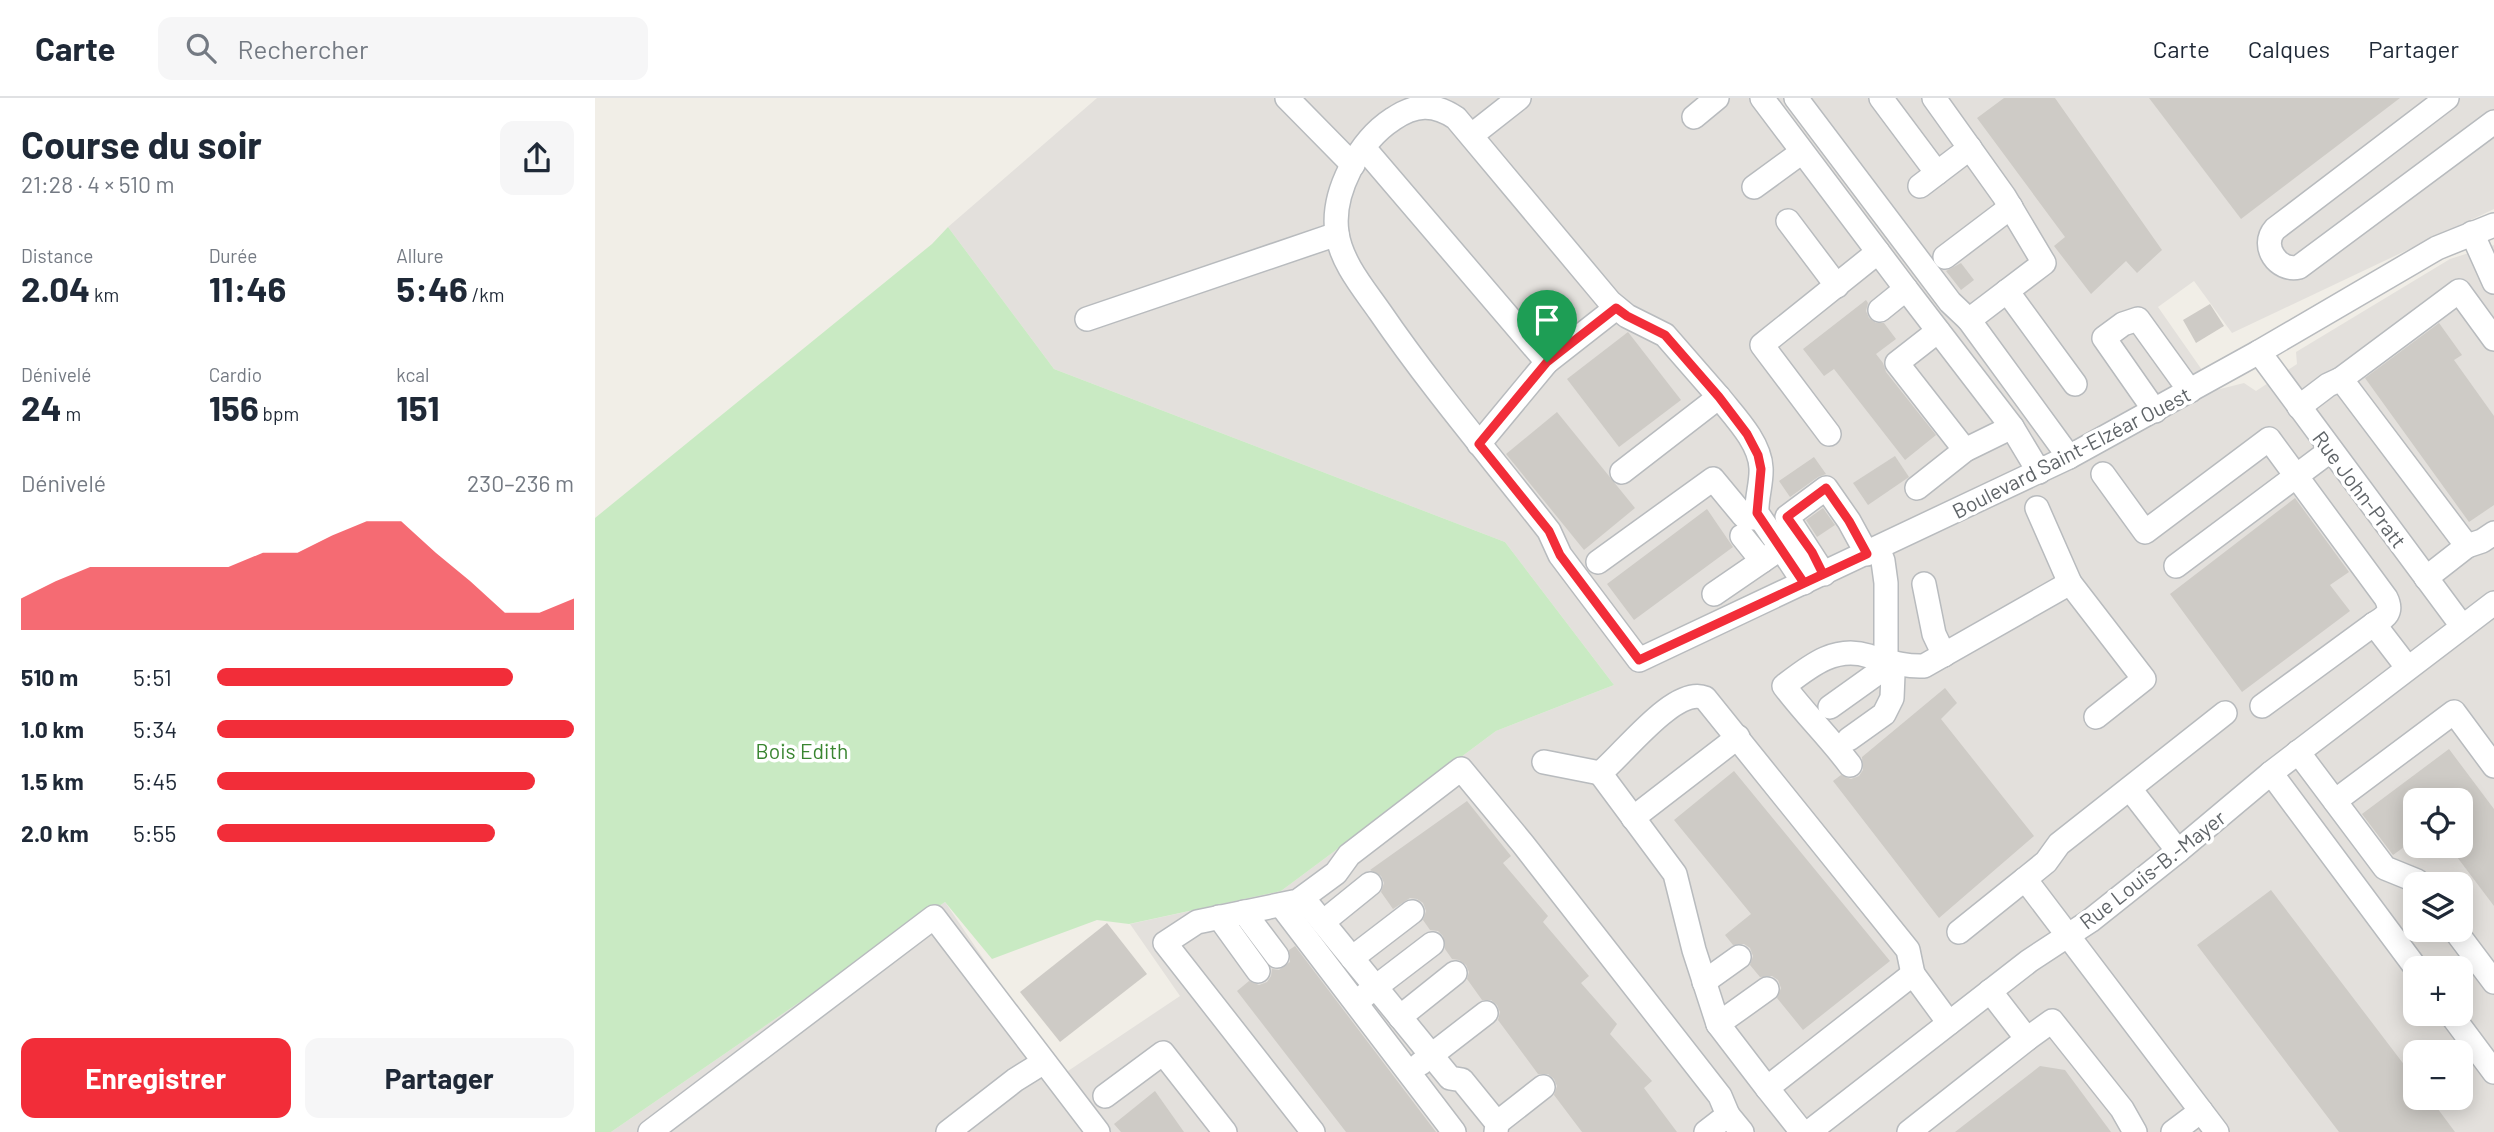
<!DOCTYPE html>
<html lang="fr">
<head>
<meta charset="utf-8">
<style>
  body { margin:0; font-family:Barlow,sans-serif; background:#f6f6f7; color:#1f2937; height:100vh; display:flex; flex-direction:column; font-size:26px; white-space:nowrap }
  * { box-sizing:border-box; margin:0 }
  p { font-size:23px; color:#747a83 }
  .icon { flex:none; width:38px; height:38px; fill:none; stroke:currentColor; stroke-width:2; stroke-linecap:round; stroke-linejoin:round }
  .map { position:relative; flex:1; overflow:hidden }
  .details { display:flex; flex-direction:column; background:#fff; width:595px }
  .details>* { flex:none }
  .controls { position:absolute; left:1808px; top:690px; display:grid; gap:14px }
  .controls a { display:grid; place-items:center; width:70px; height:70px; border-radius:14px; background:#fff; box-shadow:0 4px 18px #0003; font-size:35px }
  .pin { position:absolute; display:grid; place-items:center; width:60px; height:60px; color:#fff; margin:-72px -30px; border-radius:50% 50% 50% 0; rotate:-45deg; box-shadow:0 0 7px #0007 }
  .pin .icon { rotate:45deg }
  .round { display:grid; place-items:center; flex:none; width:74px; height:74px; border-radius:14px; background:#f6f6f7 }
  .headline { display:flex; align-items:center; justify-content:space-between; height:119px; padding:0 21px }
  h1 { font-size:38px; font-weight:700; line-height:52px }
  .stats { display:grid; grid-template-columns:repeat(3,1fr); gap:10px; height:119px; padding:7px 21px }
  .stats div { display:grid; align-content:center }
  .stats b { font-size:35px; font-weight:700 }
  .stats small { font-size:19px; font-weight:400 }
  .stats p { font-size:19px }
  .chart { height:196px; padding:14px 21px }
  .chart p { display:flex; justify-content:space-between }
  .chart svg { width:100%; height:126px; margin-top:7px; fill:#f22d39; opacity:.7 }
  .button { display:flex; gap:14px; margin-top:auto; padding:14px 21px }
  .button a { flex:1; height:80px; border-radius:14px; background:#f22d39; color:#fff; font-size:28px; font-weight:700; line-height:80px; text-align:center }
  .button a+a { background:#f6f6f7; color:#1f2937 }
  ul { padding:0 21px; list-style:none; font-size:23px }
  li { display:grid; grid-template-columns:112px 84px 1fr; align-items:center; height:52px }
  li i { height:18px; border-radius:9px; background:#f22d39 }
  header { display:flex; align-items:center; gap:42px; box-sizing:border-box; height:98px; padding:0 35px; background:#fff; border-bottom:2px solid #e0e1e3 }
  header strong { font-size:33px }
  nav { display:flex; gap:38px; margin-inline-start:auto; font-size:24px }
  .search { width:490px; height:63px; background:#f6f6f7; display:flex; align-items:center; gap:18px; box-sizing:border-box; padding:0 24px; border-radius:14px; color:#747a83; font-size:26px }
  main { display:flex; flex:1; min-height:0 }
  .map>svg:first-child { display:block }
</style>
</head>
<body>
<header>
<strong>Carte</strong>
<div class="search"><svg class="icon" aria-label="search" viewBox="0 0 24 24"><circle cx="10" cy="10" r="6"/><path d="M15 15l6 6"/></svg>Rechercher</div>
<nav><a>Carte</a><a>Calques</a><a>Partager</a></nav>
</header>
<main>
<section class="details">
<div class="headline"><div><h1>Course du soir</h1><p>21:28 · 4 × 510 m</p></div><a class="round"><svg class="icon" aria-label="share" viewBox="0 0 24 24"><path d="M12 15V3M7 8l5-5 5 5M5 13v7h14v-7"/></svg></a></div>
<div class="stats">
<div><p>Distance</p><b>2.04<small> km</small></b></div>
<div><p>Durée</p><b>11:46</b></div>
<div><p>Allure</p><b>5:46<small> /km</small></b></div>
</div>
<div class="stats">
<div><p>Dénivelé</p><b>24<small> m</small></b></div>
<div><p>Cardio</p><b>156<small> bpm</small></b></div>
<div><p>kcal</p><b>151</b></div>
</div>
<div class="chart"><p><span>Dénivelé</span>230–236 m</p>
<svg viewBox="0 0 160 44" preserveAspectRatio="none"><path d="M0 44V33L10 27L20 22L30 22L40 22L50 22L60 22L70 17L80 17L90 11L100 6L110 6L120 17L130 27L140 38L150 38L160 33V44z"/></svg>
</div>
<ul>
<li><b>510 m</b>5:51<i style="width:83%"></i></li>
<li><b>1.0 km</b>5:34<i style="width:100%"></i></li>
<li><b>1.5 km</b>5:45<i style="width:89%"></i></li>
<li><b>2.0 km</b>5:55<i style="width:78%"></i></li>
</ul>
<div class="button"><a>Enregistrer</a><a>Partager</a></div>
</section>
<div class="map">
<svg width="1899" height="1034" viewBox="0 0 1899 1034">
  <rect width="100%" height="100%" fill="#f1eee7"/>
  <!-- industrial -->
  <path fill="#e3e0dc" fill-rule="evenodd" d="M502,0H1899V111L1637,235L1599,183L1563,209L1621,292L1649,285L1661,293L1702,266L1701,254L1855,161L1899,147V1034H16L350,804L467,977L585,898L535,826L686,793L901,633L1019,587L910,444L459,271L353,129ZM1820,702H1866V747H1820ZM1820,786H1866V831H1820ZM1820,870H1866V915H1820ZM1820,954H1866V999H1820Z"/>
  <!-- green -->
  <path fill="#c9eac3" d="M353,129L459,271L910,444L1019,587L901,633L686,793L534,826L502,822L397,861L350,804L16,1034H0V420L337,146Z"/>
  <!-- building -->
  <g fill="#cecbc6">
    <path d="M1409,0H1460L1567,152L1542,175L1531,163L1496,196L1459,148L1470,139L1382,20Z"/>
    <path d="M1554,0H1805L1646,121Z"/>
    <path d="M1366,165L1379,182L1366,192L1351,173Z"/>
    <path d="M1271,202L1273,205L1271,213L1274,220L1281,225H1289L1301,241L1281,256L1288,265L1291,274L1341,337L1310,362L1239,271L1229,278L1208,251Z"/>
    <path d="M1615,206L1629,228L1601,245L1588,222Z"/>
    <path d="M1844,225L1867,257L1859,262L1899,318V407L1874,424L1770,280Z"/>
    <path d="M1033,234L1086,302L1024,349L972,281Z"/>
    <path d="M962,314L1040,410L989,452L911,356Z"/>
    <path d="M1300,358L1314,379L1273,407L1258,385Z"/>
    <path d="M1219,359L1231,376L1223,379L1195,399L1184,383Z"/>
    <path d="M1700,400L1754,474L1735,487L1755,513L1647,594L1575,496Z"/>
    <path d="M1228,410L1240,427L1222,439L1211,422Z"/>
    <path d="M1112,411L1138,449L1039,522L1012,486Z"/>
    <path d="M1350,590L1362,605L1346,621L1439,738L1344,820L1238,683L1246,677L1256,681L1264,678L1268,672L1267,659Z"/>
    <path d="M1854,651L1899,711V808L1853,747H1866V702H1820V741L1798,757L1767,716Z"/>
    <path d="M1139,673L1295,863L1208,932L1182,900L1186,890L1183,882L1177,878L1165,879L1155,867L1158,858L1155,850L1149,846L1138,847L1130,837L1156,816L1079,722Z"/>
    <path d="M872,703L916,758L908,765L953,818L948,824L994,878L986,885L1022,926L1015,936L1057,983L1049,990L1082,1034H987L959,997L962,988L959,981L953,976H943L903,922L905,914L902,907L896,902H887L872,881L874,874L871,867L864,862L857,861L850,851L848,838L843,833L835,832L828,822L831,813L828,805L822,801L815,800L798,811L786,794L789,785L786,778L775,772Z"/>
    <path d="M1676,792L1820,981V999H1834L1860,1034H1744L1602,847Z"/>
    <path d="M512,825L552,876L465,944L425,894Z"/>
    <path d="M700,848L841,1034H751L642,893L654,883L664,887L672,884L676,878L677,871L684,872L695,864L694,852Z"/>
    <path d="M1445,968L1470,972L1516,1034H1360Z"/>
    <path d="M560,993L589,1034H526L519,1026Z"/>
  </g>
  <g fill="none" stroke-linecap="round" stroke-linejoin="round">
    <!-- minor casing -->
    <g stroke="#b8bbbe" stroke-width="26">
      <g id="minor">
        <path d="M692,0L758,67"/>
        <path d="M1167,0L1311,191"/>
        <path d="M1201,0L1355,204L1374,222"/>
        <path d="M1286,0L1342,75"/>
        <path d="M1339,0L1409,98L1449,165L1374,222L1474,359"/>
        <path d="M1852,0L1680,131C1665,148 1683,174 1704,169L1899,24"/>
        <path d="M1099,19L1122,0"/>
        <path d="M877,37L924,0"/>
        <path d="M769,50L952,264"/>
        <path d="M1325,88L1375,50"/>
        <path d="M1159,89L1207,54"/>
        <path d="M1193,123L1242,188"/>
        <path d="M1877,135L1899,184"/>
        <path d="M1350,159L1416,109"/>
        <path d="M1412,193L1480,286"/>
        <path d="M1285,212L1311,191L1417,329"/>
        <path d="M492,221L742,136"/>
        <path d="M1343,233L1302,265L1370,352"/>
        <path d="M1664,254L1867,528"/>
        <path d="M1746,281L1872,448L1831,480"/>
        <path d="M1124,299L1070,237L1032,218L1015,204L861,20C839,5 820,6 798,21C764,43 736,95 742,135C746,164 769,191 785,214C837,290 897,360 954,433L965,457L1044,562L1474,359L1664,254L1842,150L1899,127"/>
        <path d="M1704,309L1733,287L1746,281L1864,193L1899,241"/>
        <path d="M1560,313L1509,240L1528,226L1543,221L1595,293"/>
        <path d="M1234,336L1167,247L1283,154"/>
        <path d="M884,346L952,264L1021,210"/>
        <path d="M1027,374L1124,299C1139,318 1165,344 1166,370C1167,385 1161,400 1162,415L1186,450"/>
        <path d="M1508,376L1550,434L1674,341L1791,500C1798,514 1791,519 1779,526"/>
        <path d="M1322,390L1370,352L1417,329L1444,374"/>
        <path d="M1442,410L1475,485L1549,581L1501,619"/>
        <path d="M1147,438L1167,463"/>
        <path d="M1872,448L1887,443L1899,435"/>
        <path d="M1003,464L1118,381L1147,416L1151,420H1164"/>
        <path d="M1581,468L1736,352"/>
        <path d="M1229,476L1192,419L1231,390L1254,423L1272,456"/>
        <path d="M1329,486L1339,536L1349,557"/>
        <path d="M1119,496L1186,450L1209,485"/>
        <path d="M1667,608L1779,526L1812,569"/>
        <path d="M1235,609L1284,574L1291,563"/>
        <path d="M1254,641L1289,616L1297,600L1298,576L1291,563V485L1288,463L1283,450"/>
        <path d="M1703,654L1790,770L1822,783L1824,786"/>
        <path d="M949,664L1005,675"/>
        <path d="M1255,667C1234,639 1210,616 1189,588C1215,568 1240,547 1274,558C1293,563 1309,569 1329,568L1475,485"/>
        <path d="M1676,675L1821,870"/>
        <path d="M1535,691L1583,753"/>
        <path d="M1740,703L1859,614L1899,668"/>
        <path d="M1038,720L1143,639"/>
        <path d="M708,800L855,980L867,982L902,1025L901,1034"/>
        <path d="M686,807L859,1034"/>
        <path d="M649,814L682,858"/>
        <path d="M624,819L663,873"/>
        <path d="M728,824L775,786"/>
        <path d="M1859,831L1899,884"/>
        <path d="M1364,834L1430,781"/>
        <path d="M757,860L817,814"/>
        <path d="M1109,884L1144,859"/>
        <path d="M769,898L837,846"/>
        <path d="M1855,915L1899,974"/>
        <path d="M805,919L860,875"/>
        <path d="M1123,926L1172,891"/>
        <path d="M1432,941L1457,923L1527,1011L1540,1034"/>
        <path d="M825,966L891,915"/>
        <path d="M1172,990L1123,926L1099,852L1080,776L1005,675C1027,658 1080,587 1110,600L1313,852L1318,876"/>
        <path d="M510,998L568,955L630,1034"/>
        <path d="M902,1025L948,989"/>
        <path d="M55,1034L339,819L503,1034"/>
        <path d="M353,1034L420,982L449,964"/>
        <path d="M718,1034L570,845L602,824L703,803L741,775L754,757L866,671L928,746L1125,998L1133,1017"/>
        <path d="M1111,1034L1133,1017L1147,1034"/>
        <path d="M1207,1034L1172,990L1318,876L1354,925"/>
        <path d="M1214,1034L1434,863L1495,823L1583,753L1676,675L1899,505"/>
        <path d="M1314,1034L1432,941L1395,893"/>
        <path d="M1578,1034L1606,1013"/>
        <path d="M1622,1034L1430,781L1451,764L1464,746L1630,615"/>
      </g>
    </g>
    <!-- minor -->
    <use href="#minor" stroke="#fff" stroke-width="23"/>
  </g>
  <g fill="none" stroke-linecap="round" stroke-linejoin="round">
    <!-- route casing -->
    <g stroke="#fff" stroke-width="14">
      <path id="route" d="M952,264L884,346L954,433L965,457L1044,562L1272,456L1254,423L1231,390L1192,419L1217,454L1228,476L1209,485L1162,415L1166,371L1163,357L1152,336L1124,299L1070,237L1032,218L1021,210L952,264"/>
    </g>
    <!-- route -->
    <use href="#route" stroke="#f22d39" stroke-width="9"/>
  </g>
  <g text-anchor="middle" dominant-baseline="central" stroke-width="7" stroke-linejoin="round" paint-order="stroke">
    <!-- street labels -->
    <g font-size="21" fill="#5f6468" stroke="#fff">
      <text transform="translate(1476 354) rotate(-27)">Boulevard Saint-Elzéar Ouest</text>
      <text transform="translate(1765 391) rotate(53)">Rue John-Pratt</text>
      <text transform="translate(1557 771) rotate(-38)">Rue Louis-B.-Mayer</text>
    </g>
    <!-- park labels -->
    <g font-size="21" fill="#398530" stroke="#fff">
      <text x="207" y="652">Bois Edith</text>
    </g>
  </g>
</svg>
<div class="controls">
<a><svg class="icon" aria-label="locate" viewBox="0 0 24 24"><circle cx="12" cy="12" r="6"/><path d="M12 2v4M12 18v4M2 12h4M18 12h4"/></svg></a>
<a><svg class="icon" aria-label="layers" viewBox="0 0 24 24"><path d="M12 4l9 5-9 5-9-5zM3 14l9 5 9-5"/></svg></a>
<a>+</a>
<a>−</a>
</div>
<div class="pin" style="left:952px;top:264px;background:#1e9e55"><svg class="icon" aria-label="arrive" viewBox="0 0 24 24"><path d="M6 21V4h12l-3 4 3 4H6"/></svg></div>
</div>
</main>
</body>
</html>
